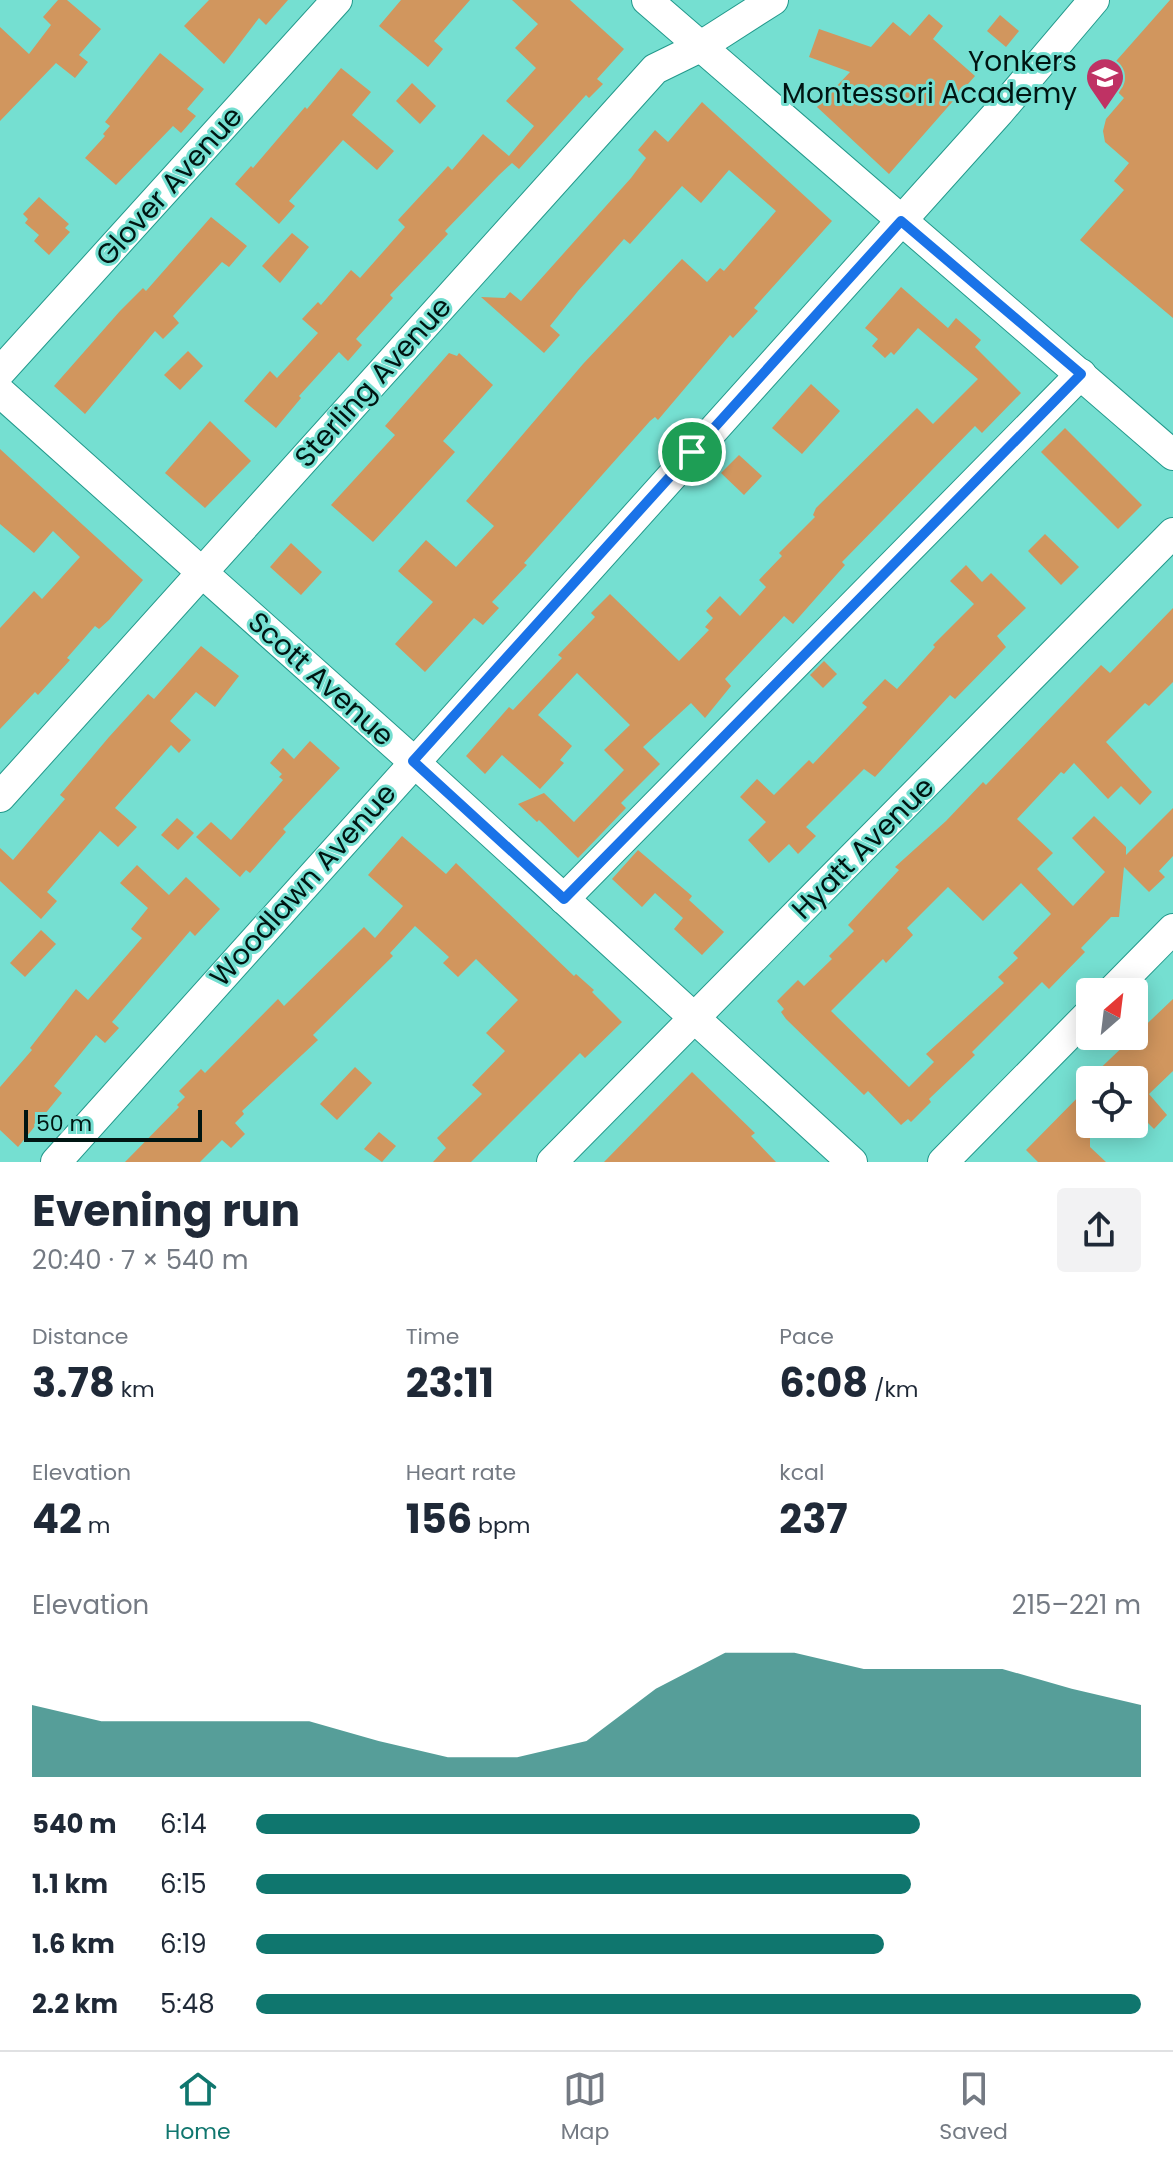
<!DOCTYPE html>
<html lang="en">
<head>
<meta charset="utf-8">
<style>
  body { margin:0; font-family:Poppins,sans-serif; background:#f2f2f3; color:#1f2937; height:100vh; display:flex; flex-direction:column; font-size:30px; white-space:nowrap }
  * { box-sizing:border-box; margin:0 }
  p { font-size:26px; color:#747a83 }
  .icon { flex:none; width:44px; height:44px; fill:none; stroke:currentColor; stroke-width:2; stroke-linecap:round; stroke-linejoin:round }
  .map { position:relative; height:1162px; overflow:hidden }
  .sheet { display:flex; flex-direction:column; background:#fff; flex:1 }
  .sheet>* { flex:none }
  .needle { width:52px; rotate:28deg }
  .buttons { position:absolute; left:1076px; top:978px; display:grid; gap:16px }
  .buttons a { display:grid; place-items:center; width:72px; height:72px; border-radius:8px; background:#fff; box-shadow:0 4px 20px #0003; font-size:40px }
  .scale { position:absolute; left:24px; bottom:20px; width:178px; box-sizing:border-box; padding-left:8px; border:4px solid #001512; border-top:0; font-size:22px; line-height:28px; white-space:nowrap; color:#001512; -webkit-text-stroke:6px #75dfd1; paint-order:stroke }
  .pin { position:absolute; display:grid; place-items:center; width:68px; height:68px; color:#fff; margin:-34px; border:4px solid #fff; border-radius:50%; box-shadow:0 2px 8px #0007 }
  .round { display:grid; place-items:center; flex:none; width:84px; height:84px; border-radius:8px; background:#f2f2f3 }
  .headline { display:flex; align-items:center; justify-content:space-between; height:136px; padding:0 32px }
  h1 { font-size:44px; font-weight:700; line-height:60px }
  .stats { display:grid; grid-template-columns:repeat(3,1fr); gap:12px; height:136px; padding:8px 32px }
  .stats div { display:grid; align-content:center }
  .stats b { font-size:40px; font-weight:700 }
  .stats small { font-size:22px; font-weight:400 }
  .stats p { font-size:22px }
  .chart { height:224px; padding:16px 32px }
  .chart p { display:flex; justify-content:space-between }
  .chart svg { width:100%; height:144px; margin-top:8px; fill:#0f766e; opacity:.7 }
  ul { padding:0 32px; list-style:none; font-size:26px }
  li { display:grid; grid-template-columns:128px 96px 1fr; align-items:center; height:60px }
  li i { height:20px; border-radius:10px; background:#0f766e }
  .tabs { display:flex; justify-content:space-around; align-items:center; height:112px; border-top:2px solid #e0e1e3; background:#fff; font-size:22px; color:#747a83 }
  .tabs a { display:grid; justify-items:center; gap:4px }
  .tabs .selected { color:#0f766e }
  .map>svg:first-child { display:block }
</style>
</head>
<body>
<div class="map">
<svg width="1173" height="1162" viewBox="0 0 1173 1162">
  <rect width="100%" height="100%" fill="#75dfd1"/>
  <!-- building -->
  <g fill="#d1965e" fill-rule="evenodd">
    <path d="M58,0H67L101,29L79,55L88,62L75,78L56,63L0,121V27L29,54L51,25L43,17Z"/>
    <path d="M209,0H288L266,25L259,18L224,64L184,26Z"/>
    <path d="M401,0H470L434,41L443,49L428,67L379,26Z"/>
    <path d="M512,0H570L624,49L597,79L603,84L589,98L586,95L519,169L512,163L499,175L445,231L448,234L390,295L393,298L356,339L362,345L348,361L339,352L299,396L301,398L276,428L244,401L270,371L277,378L318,333L302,319L318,302L321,305L351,270L360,278L405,227L398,220L448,166L452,170L483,134L509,156L534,126L506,101L536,68L515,48L538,24Z"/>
    <path d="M1170,0H1173V318L1080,240L1124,190L1114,181L1129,163L1105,142L1103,131L1106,119L1124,98L1102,77Z"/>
    <path d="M929,14L943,26L933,39L975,76L889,174L817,107L850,72L809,57L819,29L871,47L893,22L910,36Z"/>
    <path d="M1000,15L1019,31L1006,47L987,31Z"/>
    <path d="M160,53L204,89L187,109L196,116L181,133L173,126L116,185L85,158L105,136L103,134L110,126L105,122Z"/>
    <path d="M341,68L371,92L352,115L394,151L377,170L343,140L289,201L295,206L279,224L235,184L251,166L253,168L305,107L307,109Z"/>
    <path d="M412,83L436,106L420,124L396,101Z"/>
    <path d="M702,102L832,221L754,308L758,311L733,338L730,335L658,420L655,417L650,421L524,563L527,565L492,602L499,608L483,625L474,618L425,672L395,644L433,602L398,571L426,540L456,567L494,526L466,501L583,364L682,259L707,282L720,268L724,271L776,211L729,170L701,203L682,186L630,244L624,239L578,291L550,326L560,335L544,353L481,297L505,298L510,292L521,301L631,178L646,158L638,150L655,130L668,142Z"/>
    <path d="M39,197L69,224L65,228L70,232L49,255L34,241L39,235L25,223L28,219L23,214Z"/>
    <path d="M211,217L247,246L229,267L222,262L173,316L179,323L163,339L155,331L85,414L54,386L120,311L143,288L146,291Z"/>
    <path d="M292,233L309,247L280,283L262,266Z"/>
    <path d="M901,287L948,328L956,318L981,340L975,347L1021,393L982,433L975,426L842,562L845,565L793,624L784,616L725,679L731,686L705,718L691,703L643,747L660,764L621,803L626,808L578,858L539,820L537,822L518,804L544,793L574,822L624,770L604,750L630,725L577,673L538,715L572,746L560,760L564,763L540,789L502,755L485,774L466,756L509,707L513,710L562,658L558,655L595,617L591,613L610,594L679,661L709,630L705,627L713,618L706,611L720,596L740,616L766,587L759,580L782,556L779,553L815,517L813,515L816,508L917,408L933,424L978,379L918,328L894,355L891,352L885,358L872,346L878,339L865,328Z"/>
    <path d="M188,351L203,366L180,390L164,375Z"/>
    <path d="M449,353L457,356L459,353L493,385L443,441L455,452L373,542L331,505L395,435L385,426Z"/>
    <path d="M811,384L840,411L802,454L772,428Z"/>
    <path d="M210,421L251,461L205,508L165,473Z"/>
    <path d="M1065,428L1142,505L1118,529L1041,452Z"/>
    <path d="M0,449L143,580L109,620L99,629L95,626L67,658L70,660L38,695L35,692L0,729V628L34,591L42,599L80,557L53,531L34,553L0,524Z"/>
    <path d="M739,455L762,476L744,495L721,473Z"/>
    <path d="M1045,534L1079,567L1061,585L1028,551Z"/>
    <path d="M291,543L322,572L301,595L270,567Z"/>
    <path d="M966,565L982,582L991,573L1026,608L997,636L1006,647L955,699L950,695L875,777L864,769L806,827L816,836L798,854L789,844L769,863L748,840L766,822L740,797L757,779L774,795L809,760L813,764L867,707L862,703L885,679L897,689L935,647L933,645L974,604L950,581Z"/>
    <path d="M1173,608V682L1149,706L1145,703L1106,742L1152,792L1140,805L1121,786L1108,799L1074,763L1064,774L1061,772L1017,819L1053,853L1037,869L1073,906L1105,872L1072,838L1094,816L1126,847V855L1173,808V856L1159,871L1165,877L1149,892L1124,867L1119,917H1111L1081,948L1085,952L1049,989L1042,982L972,1052L975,1055L929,1099L931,1102L911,1122L908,1119L901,1125L868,1091L864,1095L786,1019L781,1012L784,1009L777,1001L798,980L804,986L832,959L829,956L854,931L848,925L899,870L895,867L946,821L983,782L986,785L1101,665L1110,673ZM1021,883L1051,914L1013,953L1018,958L998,977L1004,983L926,1054L934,1062L909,1087L831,1011L883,959L886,963L913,935L907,928L948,887L983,921Z"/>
    <path d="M201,646L239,676L215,707L196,692L170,721L191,740L179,753L171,745L115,808L137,827L118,847L100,831L47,892L57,901L41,919L0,881V848L13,860L65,799L60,795L109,737L148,694L154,699Z"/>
    <path d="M824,661L837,674L823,688L810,675Z"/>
    <path d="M310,741L340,768L283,829L286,832L250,873L246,870L240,877L196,837L211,822L231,840L283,780L279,777L282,774L270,763L283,748L294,759Z"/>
    <path d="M177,818L194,833L178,850L161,835Z"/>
    <path d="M402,836L446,874L456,863L574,976L576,974L594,990L592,992L622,1022L585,1058L580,1053L471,1162H433L446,1148L437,1138L482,1094L472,1085L505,1051L486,1033L518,1000L476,959L458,977L443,963L449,957L415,926L390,953L393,956L313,1035L318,1040L242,1111L244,1114L235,1123L245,1134L231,1148L222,1140L200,1162H125L179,1107L177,1105L185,1097L179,1091L201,1069L205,1073L278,999L284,1006L364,927L375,938L403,906L368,875Z"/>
    <path d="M638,850L692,896L689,900L724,932L702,955L674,929L683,918L655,893L642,907L612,879Z"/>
    <path d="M137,865L169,895L186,877L220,909L195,936L190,931L112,1022L119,1028L105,1043L96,1035L54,1086L62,1093L18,1147L0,1130V1087L32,1050L30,1048L76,989L88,1000L142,938L131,929L148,908L120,883Z"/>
    <path d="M41,930L56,944L25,977L10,963Z"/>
    <path d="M1173,999V1071L1149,1094L1167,1115L1154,1129L1134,1109V1080H1088Z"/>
    <path d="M355,1067L372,1083L337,1120L320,1104Z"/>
    <path d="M692,1072L755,1133L751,1136L776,1162H604Z"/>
    <path d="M1090,1085V1147L1106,1162H1038L1026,1150Z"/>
    <path d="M379,1132L396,1146L382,1162L364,1149Z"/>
  </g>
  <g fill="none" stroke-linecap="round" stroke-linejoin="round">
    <!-- minor casing -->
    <g stroke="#23998c" stroke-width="32">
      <g id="minor">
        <path d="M647,0L1173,455"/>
        <path d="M0,372L337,0"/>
        <path d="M0,392L413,761L852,1162"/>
        <path d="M0,797L655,69L698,48L773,0"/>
        <path d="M564,899L1081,374"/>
        <path d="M1111,992L1173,929"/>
        <path d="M56,1162L999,112L1094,0"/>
        <path d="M552,1162L1173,533"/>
        <path d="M943,1162L1090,1013"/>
      </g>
    </g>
    <!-- minor -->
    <use href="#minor" stroke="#fff" stroke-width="30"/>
  </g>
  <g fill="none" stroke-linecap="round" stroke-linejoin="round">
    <!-- route casing -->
    <g stroke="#fff" stroke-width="16">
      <path id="route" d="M901,221L1081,374L564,899L413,761Z"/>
    </g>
    <!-- route -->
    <use href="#route" stroke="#1a73e8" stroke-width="10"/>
  </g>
  <!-- icons -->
  <defs>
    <g id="school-pin" transform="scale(2)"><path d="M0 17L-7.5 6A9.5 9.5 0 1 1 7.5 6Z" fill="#bf3264" stroke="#75dfd1"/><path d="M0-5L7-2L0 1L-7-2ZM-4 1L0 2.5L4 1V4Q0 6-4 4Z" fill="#fff"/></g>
  </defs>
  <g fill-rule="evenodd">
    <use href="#school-pin" x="1105" y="77"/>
  </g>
  <g text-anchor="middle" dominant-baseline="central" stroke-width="6" stroke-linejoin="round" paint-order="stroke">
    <!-- poi labels -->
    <g font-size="28" fill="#001512" stroke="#75dfd1" text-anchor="end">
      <text x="1077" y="61">Yonkers<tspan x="1077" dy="32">Montessori Academy</tspan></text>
    </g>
    <!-- street labels -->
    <g font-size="28" fill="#001512" stroke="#75dfd1">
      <text transform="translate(169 186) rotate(-48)">Glover Avenue</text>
      <text transform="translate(373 382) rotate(-48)">Sterling Avenue</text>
      <text transform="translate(321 679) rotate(42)">Scott Avenue</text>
      <text transform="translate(863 848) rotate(-45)">Hyatt Avenue</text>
      <text transform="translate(303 885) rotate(-48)">Woodlawn Avenue</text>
    </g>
  </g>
</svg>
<div class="buttons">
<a><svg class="needle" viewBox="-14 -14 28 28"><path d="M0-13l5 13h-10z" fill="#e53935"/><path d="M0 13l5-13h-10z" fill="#747a83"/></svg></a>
<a><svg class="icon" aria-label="locate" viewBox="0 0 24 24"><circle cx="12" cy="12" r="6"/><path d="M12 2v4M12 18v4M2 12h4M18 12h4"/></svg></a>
</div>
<div class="scale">50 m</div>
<div class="pin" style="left:692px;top:452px;background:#1e9e55"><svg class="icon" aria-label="arrive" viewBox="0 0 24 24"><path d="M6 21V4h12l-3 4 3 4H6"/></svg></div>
</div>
<section class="sheet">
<div class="headline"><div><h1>Evening run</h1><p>20:40 · 7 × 540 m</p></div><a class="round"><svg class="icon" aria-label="share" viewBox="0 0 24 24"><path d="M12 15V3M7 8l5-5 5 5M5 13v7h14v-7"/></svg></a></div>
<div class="stats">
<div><p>Distance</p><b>3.78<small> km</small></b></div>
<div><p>Time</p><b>23:11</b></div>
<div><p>Pace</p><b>6:08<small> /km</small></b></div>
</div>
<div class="stats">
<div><p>Elevation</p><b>42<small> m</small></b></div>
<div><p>Heart rate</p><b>156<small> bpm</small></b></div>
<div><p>kcal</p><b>237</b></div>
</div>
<div class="chart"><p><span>Elevation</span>215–221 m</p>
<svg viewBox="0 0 160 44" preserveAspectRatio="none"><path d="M0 44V22L10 27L20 27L30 27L40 27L50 33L60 38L70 38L80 33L90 17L100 6L110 6L120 11L130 11L140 11L150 17L160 22V44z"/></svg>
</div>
<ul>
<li><b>540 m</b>6:14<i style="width:75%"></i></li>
<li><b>1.1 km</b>6:15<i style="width:74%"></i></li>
<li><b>1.6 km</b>6:19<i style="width:71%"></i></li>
<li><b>2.2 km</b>5:48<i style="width:100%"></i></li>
</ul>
</section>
<nav class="tabs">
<a class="selected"><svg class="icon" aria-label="home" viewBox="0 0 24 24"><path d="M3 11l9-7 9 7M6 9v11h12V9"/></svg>Home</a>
<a><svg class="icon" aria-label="map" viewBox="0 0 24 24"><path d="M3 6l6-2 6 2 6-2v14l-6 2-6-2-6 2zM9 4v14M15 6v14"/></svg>Map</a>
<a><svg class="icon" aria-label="saved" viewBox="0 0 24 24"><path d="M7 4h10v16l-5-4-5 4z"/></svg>Saved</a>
</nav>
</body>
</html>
